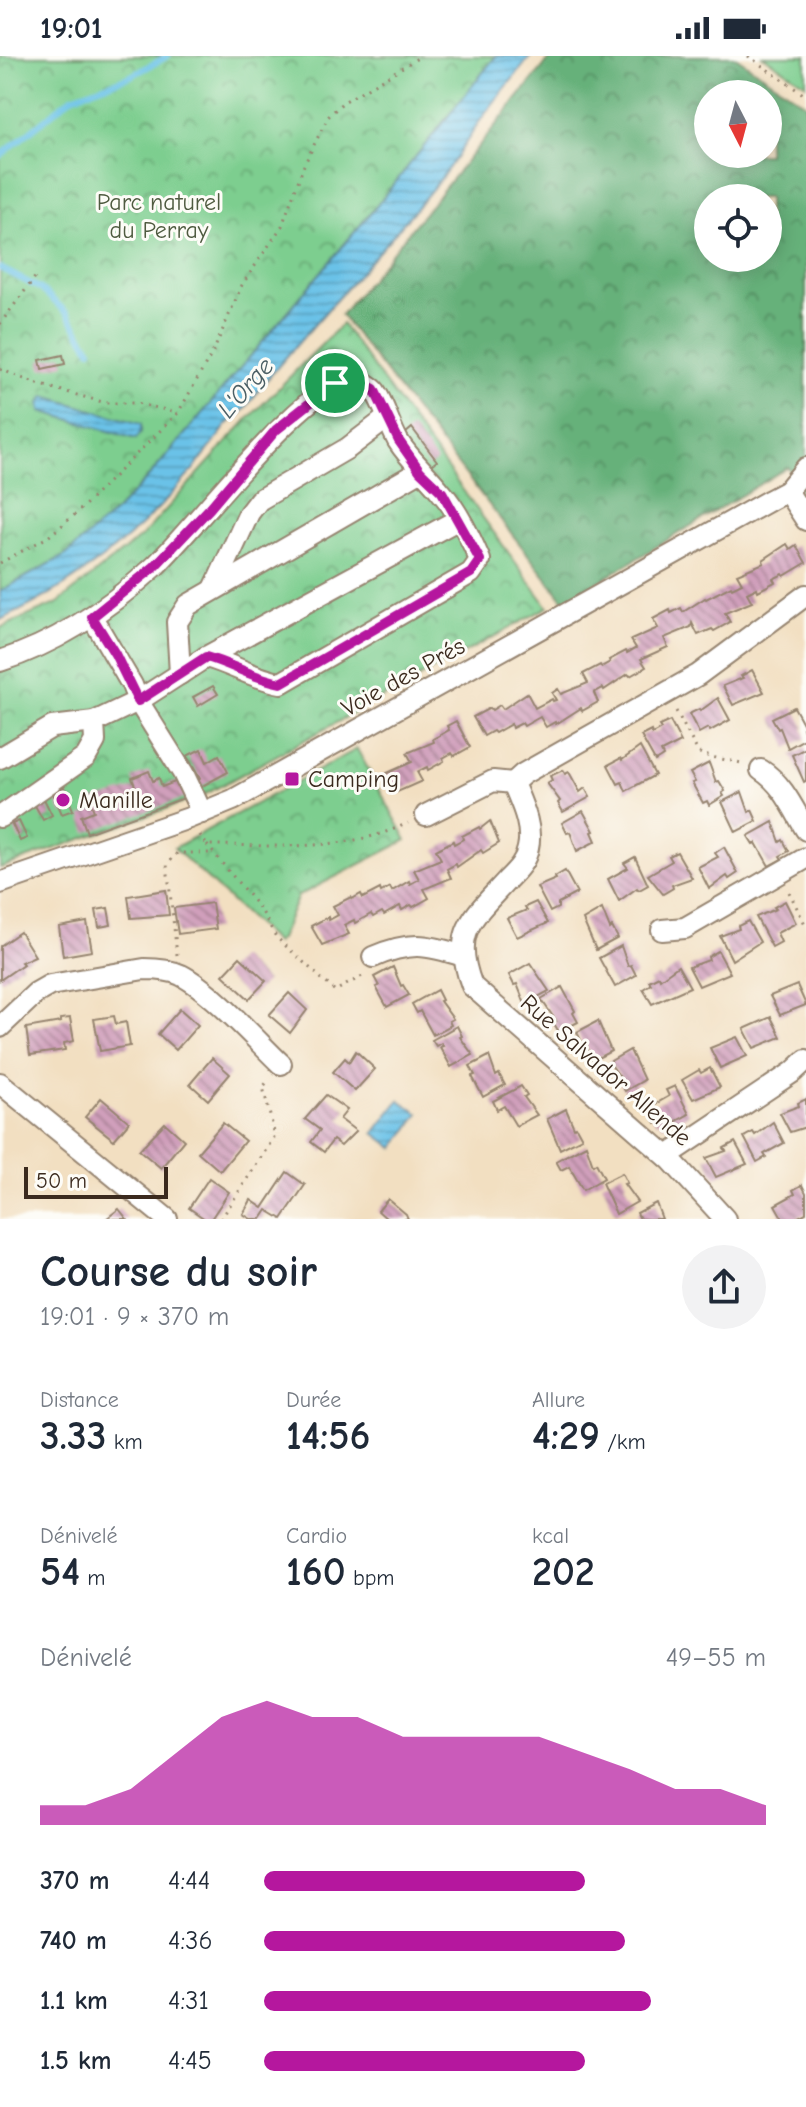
<!DOCTYPE html>
<html lang="fr">
<head>
<meta charset="utf-8">
<style>
  body { margin:0; font-family:"Comic Neue",sans-serif; background:#f2f2f3; color:#1f2937; height:100vh; display:flex; flex-direction:column; font-size:30px; white-space:nowrap }
  * { box-sizing:border-box; margin:0 }
  p { font-size:26px; color:#747a83 }
  .icon { flex:none; width:44px; height:44px; fill:none; stroke:currentColor; stroke-width:2; stroke-linecap:round; stroke-linejoin:round }
  .map { position:relative; height:1163px; overflow:hidden }
  .panel { display:flex; flex-direction:column; background:#fff; flex:1 }
  .panel>* { flex:none }
  .needle { width:52px; rotate:174deg }
  .controls { position:absolute; left:694px; top:24px; display:grid; gap:16px }
  .controls a { display:grid; place-items:center; width:88px; height:88px; border-radius:50%; background:#fff; box-shadow:0 4px 20px #0003; font-size:40px }
  .scale { position:absolute; left:24px; bottom:20px; width:144px; box-sizing:border-box; padding-left:8px; border:4px solid #3b2a1e; border-top:0; font-size:22px; line-height:28px; white-space:nowrap; color:#3b2a1e; -webkit-text-stroke:6px #fdfcf7; paint-order:stroke }
  .pin { position:absolute; display:grid; place-items:center; width:68px; height:68px; color:#fff; margin:-34px; border:4px solid #fff; border-radius:50%; box-shadow:0 2px 8px #0007 }
  .round { display:grid; place-items:center; flex:none; width:84px; height:84px; border-radius:42px; background:#f2f2f3 }
  .summary { display:flex; align-items:center; justify-content:space-between; height:136px; padding:0 40px }
  h1 { font-size:44px; font-weight:600; line-height:60px }
  .metrics { display:grid; grid-template-columns:repeat(3,1fr); gap:12px; height:136px; padding:8px 40px }
  .metrics div { display:grid; align-content:center }
  .metrics b { font-size:40px; font-weight:600 }
  .metrics small { font-size:22px; font-weight:400 }
  .metrics p { font-size:22px }
  .chart { height:224px; padding:16px 40px }
  .chart p { display:flex; justify-content:space-between }
  .chart svg { width:100%; height:144px; margin-top:8px; fill:#b5179e; opacity:.7 }
  ul { padding:0 40px; list-style:none; font-size:26px }
  li { display:grid; grid-template-columns:128px 96px 1fr; align-items:center; height:60px }
  li i { height:20px; border-radius:10px; background:#b5179e }
  .status { display:flex; justify-content:space-between; align-items:center; height:56px; padding:0 40px; background:#fff; direction:ltr }
  .status svg { height:22px; fill:currentColor }
  .map>svg:first-child { display:block }
</style>
</head>
<body>
<div class="status"><b>19:01</b><svg viewBox="0 0 49 12"><path d="M0 12V9h3v3zM5 12V6h3v6zM10 12V3h3v9zM15 12V0h3v12zM26 1h20v11H26zM47 4h2v5h-2z"/></svg></div>
<div class="map">
<svg width="806" height="1163" viewBox="0 0 806 1163">
  <defs>
    <pattern id="forest-crowns" width="20" height="18" patternUnits="userSpaceOnUse" patternTransform="scale(2)"><rect width="20" height="18" fill="#66b17a"/><path d="M2 6a3 3 0 1 1 6 0M12 15a3 3 0 1 1 6 0" fill="none" stroke="#559063"/></pattern>
    <pattern id="park-crowns" width="20" height="18" patternUnits="userSpaceOnUse" patternTransform="scale(2)"><rect width="20" height="18" fill="#7dce8f"/><path d="M2 6a3 3 0 1 1 6 0M12 15a3 3 0 1 1 6 0" fill="none" stroke="#68a774"/></pattern>
    <pattern id="water-rules" width="6" height="5" patternUnits="userSpaceOnUse" patternTransform="scale(2)"><rect width="6" height="5" fill="#6ac2e8"/><path d="M0 2.5h6" fill="none" stroke="#589ebb"/></pattern>
    <pattern id="building-back-hatch" width="6" height="6" patternUnits="userSpaceOnUse" patternTransform="scale(2)"><rect width="6" height="6" fill="#d09fbb"/><path d="M-1 5l2 2M0 0l6 6M5-1l2 2" fill="none" stroke="#aa8297"/></pattern>
  </defs>
  <rect width="100%" height="100%" fill="#fdfcf7"/>
  <filter id="ink" filterUnits="userSpaceOnUse"><feTurbulence type="fractalNoise" baseFrequency=".0125" numOctaves="2"/><feDisplacementMap in="SourceGraphic" scale="16" xChannelSelector="R" yChannelSelector="G"/><feConvolveMatrix kernelMatrix="1 2 1 2 8 2 1 2 1" color-interpolation-filters="sRGB"/></filter>
  <filter id="wash" filterUnits="userSpaceOnUse"><feTurbulence type="fractalNoise" baseFrequency=".006" numOctaves="4" result="noise"/><feDisplacementMap in="SourceGraphic" scale="32" xChannelSelector="R" yChannelSelector="G"/><feGaussianBlur stdDeviation="1.8" result="paint"/><feColorMatrix in="noise" values="0 0 0 0 0 0 0 0 0 0 0 0 0 0 0 0 0 1.4 0 .05"/><feComposite in="paint" operator="in"/></filter>
  <g filter="url(#wash)">
    <rect width="100%" height="100%" fill="#f2dfc1"/>
    <!-- forest -->
    <path fill="url(#forest-crowns)" stroke="#506e4c" stroke-width="2" fill-rule="evenodd" d="M552,0H734L806,48V448L788,411L565,546L341,259ZM708,38H768V98H708ZM708,142H768V202H708Z"/>
    <!-- park -->
    <g fill="url(#park-crowns)" stroke="#5c7c56" stroke-width="2">
      <path d="M0,0H496L374,153L153,416L116,455L66,499L0,535Z"/>
      <path d="M342,268L548,551L202,740L0,812V572L58,547L142,480L249,362Z"/>
      <path d="M357,693L407,784L298,840L280,883L276,887L174,792Z"/>
    </g>
    <!-- pitch -->
    <path fill="#7dce8f" stroke="#5c7c56" stroke-width="2" d="M763,0H806V28Z"/>
    <!-- water -->
    <g fill="url(#water-rules)" stroke="#527683" stroke-width="2">
      <path d="M496,0H531C515,21 497,41 482,62C467,84 454,107 437,127C383,193 325,255 270,320C260,331 253,343 244,354C239,360 231,364 226,370C169,453 90,524 0,564V535L66,499L116,455L153,416L374,153Z"/>
      <path d="M45,340L141,368V376L136,383L41,355L40,347Z"/>
      <path d="M399,1044L419,1058L394,1092L374,1077Z"/>
    </g>
    <g fill="none" stroke-linecap="round" stroke-linejoin="round">
      <!-- stream -->
      <g stroke="#6ac2e8" stroke-width="6">
        <path d="M0,100L72,41L131,20L168,0"/>
        <path d="M0,212L41,233L67,257L91,294"/>
      </g>
    </g>
    <g id="blocks">
      <!-- building -->
      <g fill="url(#building-back-hatch)">
        <path d="M63,299L65,308L42,313L40,304Z"/>
        <path d="M412,372L437,405L429,411L405,378Z"/>
        <path d="M787,488L790,493L796,489L806,507L784,520L783,518L773,523L775,526L758,535L757,532L747,537L752,546L725,557L730,566L714,575L712,573L698,579L692,567L691,571L664,582L668,591L641,603L646,611L630,620L628,618L604,634L603,632L594,637L598,646L582,655L581,652L556,668L555,666L546,671L540,661L524,670L522,667L512,672L511,668L495,677L493,675L484,680L473,661L490,652L492,654L500,649L503,653L527,637L535,652L552,643L553,645L556,644L552,637L558,633L561,638L588,627L583,618L600,609L601,611L610,606L609,604L626,595L627,597L636,592L631,584L658,572L653,563L670,554L671,557L681,552L683,556L705,542L706,543L731,530L732,532L742,527L737,518L764,507L763,504Z"/>
        <path d="M752,614L764,636L733,649L723,630L743,622L741,620Z"/>
        <path d="M213,630L218,638L198,650L193,641Z"/>
        <path d="M718,642L730,664L710,675L708,672L699,677L689,658L699,653L700,655Z"/>
        <path d="M794,651L805,671L803,672L806,682L788,692L780,672L778,673L772,662Z"/>
        <path d="M456,665L470,691L454,700L452,697L443,702L444,705L428,714L427,711L417,716L422,725L395,737L385,718L412,706L407,697L434,686L433,683L449,674L447,670Z"/>
        <path d="M670,665L681,686L661,696L663,700L655,705L641,680L651,675L652,678L661,673L659,670Z"/>
        <path d="M640,691L655,719L626,735L622,726L618,728L608,709L621,702L622,704Z"/>
        <path d="M806,692V725L804,726L792,699Z"/>
        <path d="M201,693L207,706L219,699L228,716L197,733L193,727L200,723L187,700Z"/>
        <path d="M709,707L716,726L719,725L725,735L722,737L724,740L709,749L707,745L703,747L692,727L695,726L690,717Z"/>
        <path d="M563,714L565,718L569,716L580,736L585,732L590,741L563,756L558,747L560,745L547,727L552,724L550,720Z"/>
        <path d="M149,715L153,725L159,722L162,731L180,724L187,741L87,777L81,760L94,755L90,745L136,732L132,722Z"/>
        <path d="M64,731L73,754L62,758L52,735Z"/>
        <path d="M742,736L749,756L752,754L757,765L736,776L722,746Z"/>
        <path d="M43,741L52,759L43,764L33,746Z"/>
        <path d="M583,755L594,775L592,776L596,785L577,795L570,776L567,777L562,767Z"/>
        <path d="M19,765L27,782L20,785L12,768Z"/>
        <path d="M490,765L499,787L483,797L481,794L457,811L456,808L447,813L451,822L424,833L429,842L413,851L411,849L402,854L400,850L384,859L382,856L373,861L371,858L355,867L354,864L344,869L349,878L322,889L311,870L328,861L329,864L338,859L333,850L351,841L352,843L361,838L363,842L380,833L381,836L390,831L392,835L409,825L410,828L419,823L414,814L441,803L436,794L453,785L454,788L463,783L462,780L479,771L480,773Z"/>
        <path d="M773,766L780,786L783,784L789,795L780,800L782,803L769,810L756,787L753,788L748,780Z"/>
        <path d="M724,791L738,817L729,823L727,820L709,833L698,811L718,801L715,797Z"/>
        <path d="M677,796L692,822L672,829L673,832L663,838L648,819L672,805L669,800Z"/>
        <path d="M635,801L648,829L639,834L637,832L619,845L608,823L628,812L624,807Z"/>
        <path d="M565,815L577,837L558,847V852L550,856L537,831L556,823L555,821Z"/>
        <path d="M166,834L169,859L131,862L128,840Z"/>
        <path d="M785,845L796,867L777,877L781,886L772,891L756,861L776,853L774,851Z"/>
        <path d="M536,846L548,867L517,881L507,862L527,854L525,851Z"/>
        <path d="M212,847L216,873L178,878L174,852Z"/>
        <path d="M108,852L111,869L99,871L96,854Z"/>
        <path d="M602,853L610,873L612,871L618,882L596,894L583,864Z"/>
        <path d="M748,865L760,886L732,904L720,880L739,873L738,870Z"/>
        <path d="M87,866L92,895L63,900L59,871Z"/>
        <path d="M20,876L35,900L21,906L23,908L0,924V890Z"/>
        <path d="M621,890L628,910L631,909L636,919L615,931L599,902Z"/>
        <path d="M718,895L730,917L699,930L689,911L709,904L708,901Z"/>
        <path d="M240,901L266,925L249,943L223,919Z"/>
        <path d="M530,907L549,935L525,948L517,928L514,929L509,919Z"/>
        <path d="M678,910L690,931L652,948L643,933L651,928L649,925L659,920L660,923Z"/>
        <path d="M393,911L401,930L403,929L409,939L387,951L376,931L379,930L374,921Z"/>
        <path d="M797,929L806,949L780,959L770,940Z"/>
        <path d="M562,931L575,955L573,957L578,966L559,976L553,966L556,965L541,943Z"/>
        <path d="M437,934L442,944L440,945L453,963L449,965L451,969L433,979L420,955L417,957L412,948Z"/>
        <path d="M289,937L307,954L290,977L269,959Z"/>
        <path d="M180,953L198,969L176,994L158,978Z"/>
        <path d="M114,960L116,968L126,966L130,990L100,995L94,963Z"/>
        <path d="M771,961L781,981L754,992L744,973Z"/>
        <path d="M70,962L74,985L64,987L65,994L30,999L26,972L61,966L60,963Z"/>
        <path d="M598,965L611,995L592,1005L585,985L582,987L577,976Z"/>
        <path d="M457,970L462,980L460,981L473,999L451,1011L440,991L443,990L441,987L436,990L432,984Z"/>
        <path d="M737,981L747,1000L720,1012L710,992Z"/>
        <path d="M630,994L644,1024L625,1035L619,1025L622,1024L609,1006Z"/>
        <path d="M356,995L375,1013L355,1035L333,1016L345,1002L349,1006Z"/>
        <path d="M489,1000L496,1020L499,1018L505,1029L483,1041L472,1020L475,1019L470,1010Z"/>
        <path d="M212,1002L230,1018L208,1044L190,1028Z"/>
        <path d="M710,1012L720,1031L693,1043L682,1024L699,1014L701,1017Z"/>
        <path d="M521,1030L527,1039L524,1041L537,1059L516,1070L504,1050L497,1054L493,1045Z"/>
        <path d="M675,1030L689,1058L673,1067L672,1064L662,1070L660,1065L656,1067L650,1055L654,1053L652,1050L669,1040L666,1034Z"/>
        <path d="M326,1039L347,1054L340,1063L356,1075L341,1090L333,1084L324,1096L311,1086L320,1074L305,1063Z"/>
        <path d="M101,1042L129,1066L114,1084L85,1061Z"/>
        <path d="M806,1043V1071L790,1076L780,1057L799,1050L798,1047Z"/>
        <path d="M566,1053L574,1072L576,1071L582,1082L560,1093L547,1063Z"/>
        <path d="M773,1066L784,1087L764,1098L766,1101L757,1106L744,1081L753,1076L755,1079Z"/>
        <path d="M165,1067L184,1084L161,1112L139,1094Z"/>
        <path d="M223,1067L245,1085L220,1115L198,1096Z"/>
        <path d="M735,1086L747,1108L716,1121L706,1102L726,1095L724,1092Z"/>
        <path d="M586,1089L593,1109L596,1107L604,1122L583,1134L569,1110L561,1114L556,1105Z"/>
        <path d="M287,1116L305,1129L282,1163L267,1154L261,1163H251L243,1158L251,1144L263,1152Z"/>
        <path d="M622,1117L627,1127L624,1128L637,1146L616,1158L602,1127Z"/>
        <path d="M209,1122L229,1136L211,1163H205L189,1152Z"/>
        <path d="M802,1129L806,1137V1157L795,1163H783L775,1149L795,1138L793,1134Z"/>
        <path d="M388,1143L406,1158L408,1163H387L378,1155Z"/>
        <path d="M656,1147L662,1163H640L637,1157Z"/>
        <path d="M119,1153L127,1163H106Z"/>
      </g>
    </g>
  </g>
  <g filter="url(#ink)">
    <use href="#blocks" fill-opacity="0" stroke="#968470" stroke-width="2"/>
    <g fill="none" stroke-linecap="round" stroke-linejoin="round">
      <!-- minor casing -->
      <g stroke="#968470" stroke-width="24">
        <g id="minor">
          <path d="M787,435L806,464"/>
          <path d="M214,533L249,457L259,444L348,392L387,362"/>
          <path d="M92,561L132,629L138,645L183,717L202,757"/>
          <path d="M0,605C58,587 109,552 154,511C190,478 312,317 355,323C360,324 372,331 375,335C385,350 389,369 398,385C410,404 427,418 441,436C458,455 470,481 480,504L471,517L281,627C255,623 232,608 206,601"/>
          <path d="M180,618L177,566L188,549L420,415"/>
          <path d="M0,702L52,671L94,666"/>
          <path d="M761,714C783,728 793,752 806,774"/>
          <path d="M426,759L493,725L513,727"/>
          <path d="M0,761L86,701L95,685L94,666L138,645L206,601L459,463"/>
          <path d="M0,827L189,762L233,744L770,444L787,435L806,412"/>
          <path d="M662,874L685,872L806,802"/>
          <path d="M373,901C410,885 426,888 463,900"/>
          <path d="M0,971L36,937L50,929L144,913C157,913 170,914 181,919C212,935 255,983 281,1008"/>
          <path d="M0,1027L167,1163"/>
          <path d="M667,1100L793,1016L806,1004"/>
          <path d="M725,1163L671,1104L472,930C451,875 472,863 508,823C517,814 526,805 528,792C533,770 521,747 513,727L523,718L698,619L806,539"/>
        </g>
      </g>
      <!-- path -->
      <g stroke="#968470" stroke-width="3" stroke-dasharray="2 6" stroke-linecap="butt">
        <path d="M748,0L806,40"/>
        <path d="M0,268L36,220"/>
        <path d="M0,313L34,327L106,347H137L178,357"/>
        <path d="M0,507L48,481L78,456L178,357L214,294L242,229L282,170L304,109L328,61L342,47L421,0"/>
        <path d="M676,655L698,696C706,702 732,704 745,708"/>
        <path d="M200,779L207,789C273,789 346,797 408,767"/>
        <path d="M207,789L261,854L276,881L335,935L366,918"/>
        <path d="M789,836L806,870"/>
        <path d="M177,899L167,809L177,797H211"/>
        <path d="M221,1163L275,1080L263,1031L269,1024"/>
      </g>
      <!-- minor -->
      <use href="#minor" stroke="#fff" stroke-width="20"/>
    </g>
  </g>
  <g fill="none" stroke-linecap="round" stroke-linejoin="round" filter="url(#ink)">
    <!-- route casing -->
    <g stroke="#fff" stroke-width="16">
      <path id="route" d="M355,323L374,333L399,385L420,415L442,436L480,504L471,517L281,627C255,623 232,608 206,601L138,645L115,598L92,561L154,511L210,452L276,374L335,327Z"/>
    </g>
    <!-- route -->
    <use href="#route" stroke="#b5179e" stroke-width="10"/>
  </g>
  <!-- markers -->
  <g fill="#b5179e" stroke="#fdfcf7" stroke-width="3">
    <rect x="284" y="715" width="16" height="16" rx="4"/>
    <circle cx="63" cy="744" r="8"/>
  </g>
  <g text-anchor="middle" dominant-baseline="central" stroke-width="6" stroke-linejoin="round" paint-order="stroke">
    <!-- park labels -->
    <g font-size="24" fill="#4f5b40" stroke="#fdfcf7">
      <text x="159" y="146">Parc naturel<tspan x="159" dy="28">du Perray</tspan></text>
    </g>
    <!-- street labels -->
    <g font-size="24" fill="#3b2a1e" stroke="#fdfcf7">
      <text transform="translate(403 621) rotate(-29)">Voie des Prés</text>
      <text transform="translate(606 1014) rotate(41)">Rue Salvador Allende</text>
    </g>
    <!-- poi labels -->
    <g font-size="24" fill="#3b2a1e" stroke="#fdfcf7" text-anchor="start">
      <text x="308" y="723">Camping</text>
      <text x="79" y="744">Manille</text>
    </g>
    <!-- water labels -->
    <g font-size="26" font-style="italic" fill="#4b5f65" stroke="#fdfcf7">
      <text transform="translate(246 332) rotate(-49)">L'Orge</text>
    </g>
  </g>
</svg>
<div class="controls">
<a><svg class="needle" viewBox="-14 -14 28 28"><path d="M0-13l5 13h-10z" fill="#e53935"/><path d="M0 13l5-13h-10z" fill="#747a83"/></svg></a>
<a><svg class="icon" aria-label="locate" viewBox="0 0 24 24"><circle cx="12" cy="12" r="6"/><path d="M12 2v4M12 18v4M2 12h4M18 12h4"/></svg></a>
</div>
<div class="scale">50 m</div>
<div class="pin" style="left:335px;top:327px;background:#1e9e55"><svg class="icon" aria-label="arrive" viewBox="0 0 24 24"><path d="M6 21V4h12l-3 4 3 4H6"/></svg></div>
</div>
<section class="panel">
<div class="summary"><div><h1>Course du soir</h1><p>19:01 · 9 × 370 m</p></div><a class="round"><svg class="icon" aria-label="share" viewBox="0 0 24 24"><path d="M12 15V3M7 8l5-5 5 5M5 13v7h14v-7"/></svg></a></div>
<div class="metrics">
<div><p>Distance</p><b>3.33<small> km</small></b></div>
<div><p>Durée</p><b>14:56</b></div>
<div><p>Allure</p><b>4:29<small> /km</small></b></div>
</div>
<div class="metrics">
<div><p>Dénivelé</p><b>54<small> m</small></b></div>
<div><p>Cardio</p><b>160<small> bpm</small></b></div>
<div><p>kcal</p><b>202</b></div>
</div>
<div class="chart"><p><span>Dénivelé</span>49–55 m</p>
<svg viewBox="0 0 160 44" preserveAspectRatio="none"><path d="M0 44V38L10 38L20 33L30 22L40 11L50 6L60 11L70 11L80 17L90 17L100 17L110 17L120 22L130 27L140 33L150 33L160 38V44z"/></svg>
</div>
<ul>
<li><b>370 m</b>4:44<i style="width:64%"></i></li>
<li><b>740 m</b>4:36<i style="width:72%"></i></li>
<li><b>1.1 km</b>4:31<i style="width:77%"></i></li>
<li><b>1.5 km</b>4:45<i style="width:64%"></i></li>
</ul>
</section>
</body>
</html>
